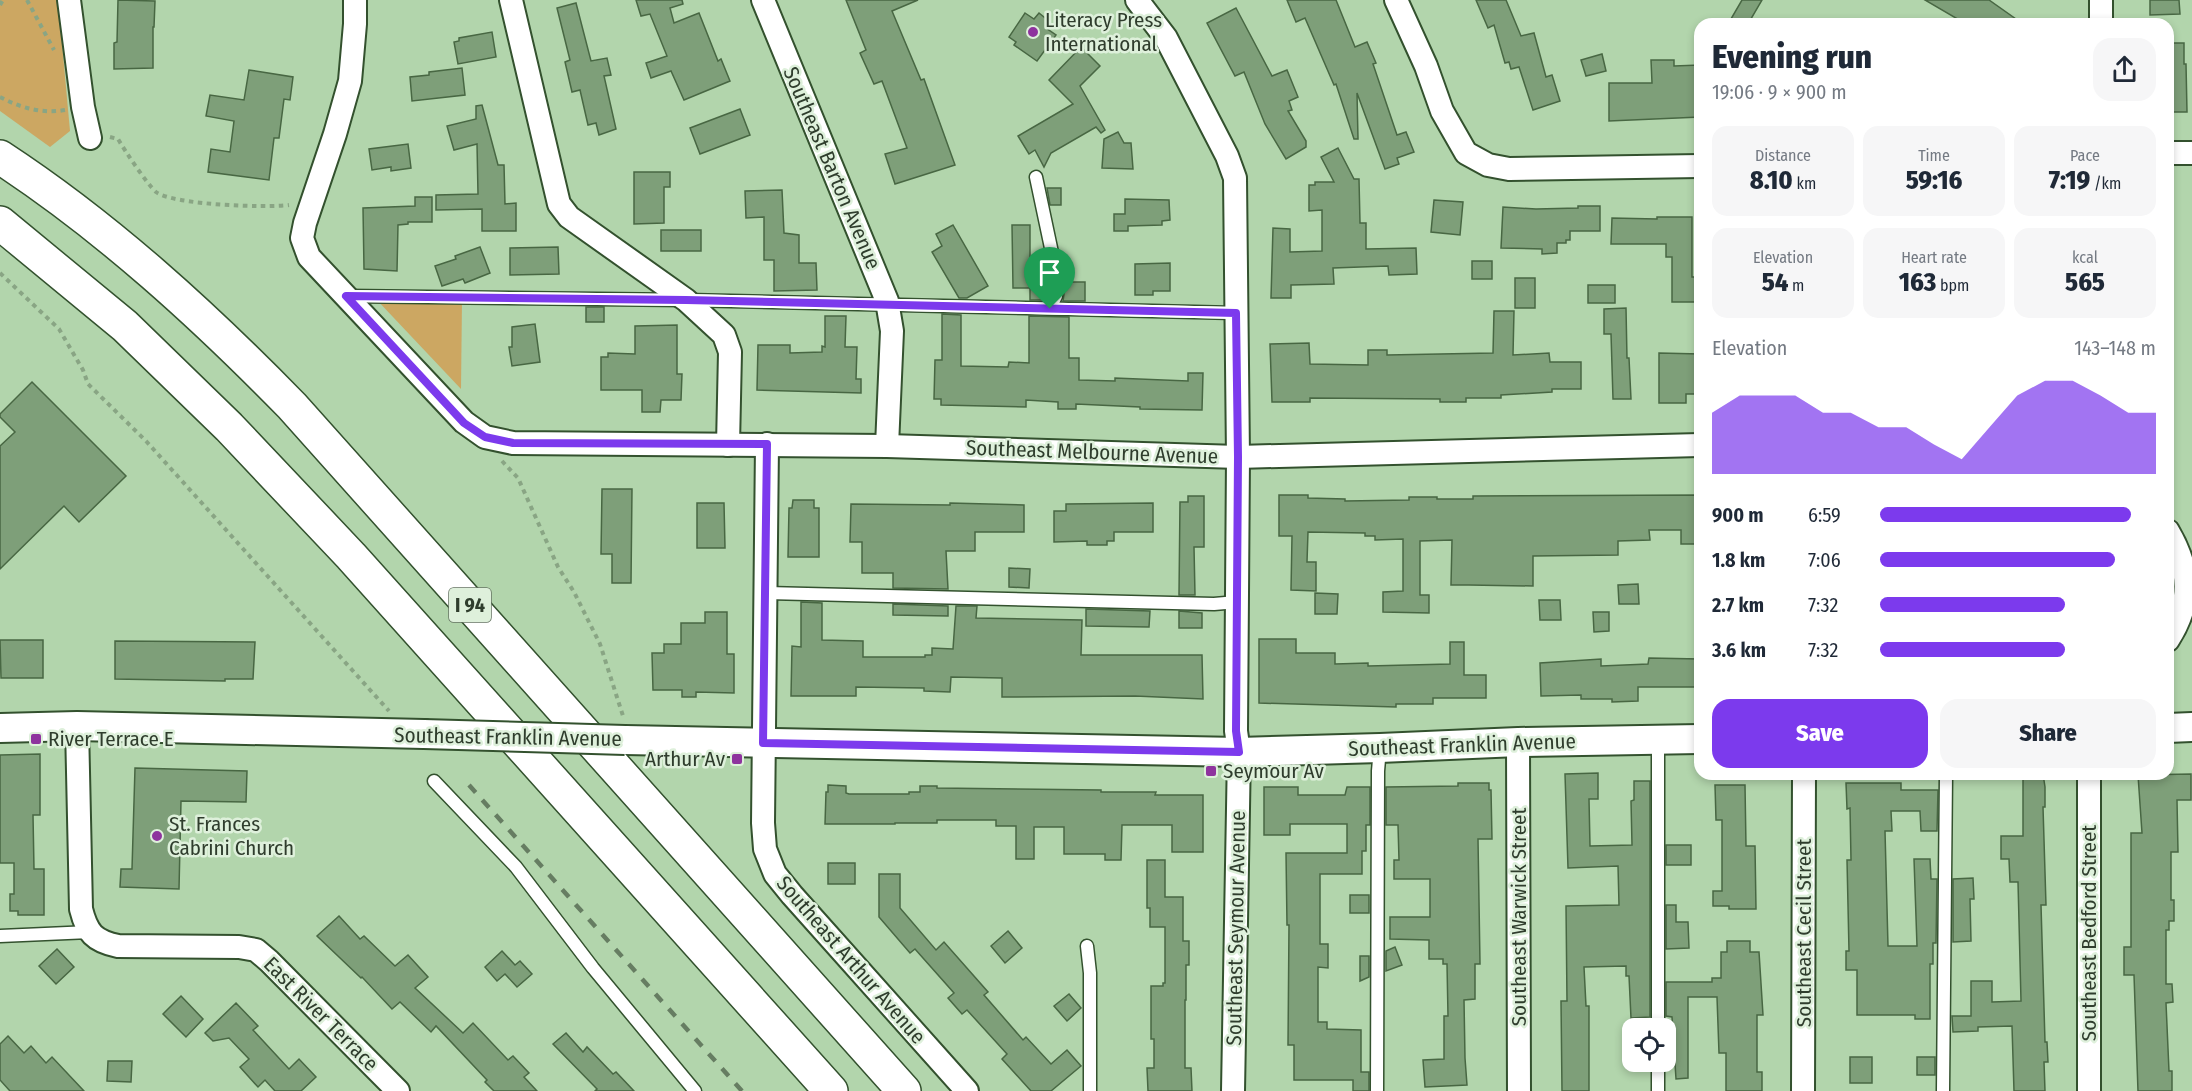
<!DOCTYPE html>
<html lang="en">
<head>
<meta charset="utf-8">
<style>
  body { margin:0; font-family:"Fira Sans Condensed",sans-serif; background:#f6f6f7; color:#1f2937; height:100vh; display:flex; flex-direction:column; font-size:22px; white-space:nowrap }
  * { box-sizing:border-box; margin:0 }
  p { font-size:20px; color:#747a83 }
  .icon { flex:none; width:33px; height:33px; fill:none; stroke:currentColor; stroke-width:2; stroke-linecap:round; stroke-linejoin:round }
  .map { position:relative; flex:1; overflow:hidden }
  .details { position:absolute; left:1694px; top:18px; width:480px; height:762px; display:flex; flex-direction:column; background:#fff; border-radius:18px; box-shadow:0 3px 9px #0003 }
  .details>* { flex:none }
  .tools { position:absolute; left:1622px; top:1018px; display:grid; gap:12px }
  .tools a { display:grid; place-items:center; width:54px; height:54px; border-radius:12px; background:#fff; box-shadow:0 3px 9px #0003; font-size:30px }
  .pin { position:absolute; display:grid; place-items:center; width:51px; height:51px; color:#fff; margin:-62px -26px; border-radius:50% 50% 50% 0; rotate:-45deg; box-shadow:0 0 6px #0007 }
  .pin .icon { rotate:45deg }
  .round { display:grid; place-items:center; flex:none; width:63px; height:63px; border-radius:18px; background:#f6f6f7 }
  .headline { display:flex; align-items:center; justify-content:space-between; height:102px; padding:0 18px }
  h1 { font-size:33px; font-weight:800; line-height:45px }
  .metrics { display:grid; grid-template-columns:repeat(3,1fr); gap:9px; height:102px; padding:6px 18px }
  .metrics div { display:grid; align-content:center; border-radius:15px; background:#f6f6f7; text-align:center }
  .metrics b { font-size:26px; font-weight:800 }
  .metrics small { font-size:16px; font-weight:400 }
  .metrics p { font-size:16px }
  .chart { height:168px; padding:12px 18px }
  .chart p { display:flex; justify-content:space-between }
  .chart svg { width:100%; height:108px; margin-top:6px; fill:#7c3aed; opacity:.7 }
  .action { display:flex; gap:12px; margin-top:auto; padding:12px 18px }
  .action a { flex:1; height:69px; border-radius:18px; background:#7c3aed; color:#fff; font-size:24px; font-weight:800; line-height:69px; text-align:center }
  .action a+a { background:#f6f6f7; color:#1f2937 }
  ul { padding:0 18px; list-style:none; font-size:20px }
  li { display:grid; grid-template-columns:96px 72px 1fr; align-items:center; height:45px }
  li i { height:15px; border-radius:8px; background:#7c3aed }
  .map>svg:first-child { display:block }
</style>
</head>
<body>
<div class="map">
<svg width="2192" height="1091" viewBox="0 0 2192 1091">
  <rect width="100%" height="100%" fill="#b2d5ac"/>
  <!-- green -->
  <g fill="#cca762">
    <path d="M0,0H58L70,131L50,147L0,111Z"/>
    <path d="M376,299L462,300L461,389Z"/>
  </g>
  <!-- building -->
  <g fill="#7e9f79" stroke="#486743" stroke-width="1.5">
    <path d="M118,0L155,1L154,27H153V68L114,69V43L117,42Z"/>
    <path d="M636,0H682L683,4L670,8L674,23L699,13L718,61L721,59L730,81L684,100L671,71L651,78L646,63L667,56L650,14L641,16Z"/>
    <path d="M846,0H918L892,11L921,80L924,79L955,165L895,184L885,154L907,148L882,81L874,84L860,53L866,50Z"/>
    <path d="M1287,0H1336L1355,47L1367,42L1376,63L1373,64L1397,135L1406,132L1414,152L1397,158L1399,164L1385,169L1357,93L1358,139H1354L1336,84L1334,85L1305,18L1296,22Z"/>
    <path d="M1476,0H1506L1521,36L1534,33L1546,77L1552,75L1560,101L1533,110L1519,67L1511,69L1509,62L1505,63L1494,25L1488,28Z"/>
    <path d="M1742,0H1762L1748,24H1728Z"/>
    <path d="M1925,0H1989L2023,24H1966Z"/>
    <path d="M2150,0H2179L2180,14L2150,15Z"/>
    <path d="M576,3L591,61L607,58L611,75L604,76L616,129L599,135L596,123L588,125L580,90L572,92L565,62L570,60L557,8Z"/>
    <path d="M1236,8L1272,76L1287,70L1298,97L1289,101L1292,110L1288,111L1306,141V147L1286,159L1265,124L1244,72L1235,76L1207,23Z"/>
    <path d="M1025,13L1034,19L1039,13L1050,22L1046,28L1056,35L1037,61L1014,45L1016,42L1009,37Z"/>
    <path d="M492,32L496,57L458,64L454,42L459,41V38Z"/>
    <path d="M2168,43H2184V64H2186L2187,112H2168Z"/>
    <path d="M1081,47L1100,66L1080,86L1105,130L1101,133L1096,127L1051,153L1044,167L1035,150L1029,154L1018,136L1073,104L1049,80Z"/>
    <path d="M1602,54L1606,71L1586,76L1581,60Z"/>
    <path d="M1651,60H1674V66L1700,65V117L1609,121V83H1652Z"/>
    <path d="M462,68L465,95L412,101L410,77L429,75V72Z"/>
    <path d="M249,70L293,77L290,100L284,99L279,138H274L269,180L208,172L211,149L230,152L234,121L206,116L210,95L244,100Z"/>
    <path d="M482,105L498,165H504L505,204L516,203V231H482V209L436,210V195L478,194L477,144L454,150L447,126L476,119V106Z"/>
    <path d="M740,109L750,135L700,154L690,128Z"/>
    <path d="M1118,132L1124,143H1131L1133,169L1102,168L1104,139Z"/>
    <path d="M408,144L411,168L391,171V167L372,170L369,149Z"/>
    <path d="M1338,148L1354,179H1359L1360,223H1366V249L1416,248L1417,274L1389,275L1388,266L1333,268L1334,284L1291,285V298H1271L1273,228L1290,229V252L1322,251V210L1309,211V185H1315V182H1334L1321,157Z"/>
    <path d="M634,172H670V187H664V223L634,224Z"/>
    <path d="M1047,188H1061V205H1050Z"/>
    <path d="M782,190L784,233L799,235V263H816L817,290L774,291V260H764V217L746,218L745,191Z"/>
    <path d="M415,197H432V222H408V224L398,225L397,271L364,269L363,208L415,206Z"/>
    <path d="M1125,199L1169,200L1170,220L1162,221V225L1128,226V231H1114V214H1125Z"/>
    <path d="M1434,200L1463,202L1460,235L1431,232Z"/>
    <path d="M1578,206H1600V231H1570V240H1566V243H1557V253L1542,254V249L1501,248L1503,207L1536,209L1578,208Z"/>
    <path d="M1657,217H1692V277H1697V302H1672V257H1666V244H1611L1612,218L1657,219Z"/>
    <path d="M953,225L988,286L967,298H959L932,252L942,246L936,234Z"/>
    <path d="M1012,225H1030V263H1043V282H1050L1045,300H1030V288H1013Z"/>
    <rect x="661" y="230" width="40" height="21"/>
    <path d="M480,247L490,273L465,283L463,279L442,286L435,266L456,259L455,256Z"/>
    <path d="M558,247L559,274L510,275V248Z"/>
    <rect x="1472" y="261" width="20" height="18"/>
    <path d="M1170,263V291H1153V295H1135V264Z"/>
    <rect x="1515" y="278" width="20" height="30"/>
    <path d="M1066,282H1085V301H1063Z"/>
    <rect x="1588" y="285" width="27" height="18"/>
    <rect x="586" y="307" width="18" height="15"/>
    <path d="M1626,308L1627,358H1629L1631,399H1613L1611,334H1604V309Z"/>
    <path d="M1494,311H1514L1513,355L1549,353L1550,362H1581V389H1552V392L1501,395V398H1466V402H1440V399L1310,398V402H1272L1270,344L1309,343L1310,364L1368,365V350H1387V355L1493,353Z"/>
    <path d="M942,314L961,315V366L1008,367L1009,362L1029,363V316L1069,317V358H1079V380L1115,381V378L1188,381V373H1203L1202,410L1140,409V407L1076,404V409H1058V402L1026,400V407L941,405V399H934L935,360H942Z"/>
    <path d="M825,316H846L845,347H857L856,379H861V393L757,390L758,345H790V353L822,352V346L825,347Z"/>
    <path d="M535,324L540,362L512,366L509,347H512V327Z"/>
    <path d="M677,325V374H682L681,400H661L660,412H642V390H601V357H608V353L635,354V326Z"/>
    <path d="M1659,353L1700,354V394H1686V403H1659Z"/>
    <path d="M32,382L126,476L79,522L64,506L0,569V446L15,432L0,417V414Z"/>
    <path d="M602,489H632L631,583H612V554H601Z"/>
    <path d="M1279,495H1308V498L1345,499V501L1409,500V497H1437V499H1473V496L1700,495V544H1681V530H1649L1650,540L1618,541V555L1533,556V586L1469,585H1451L1452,540L1420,541V595H1429V613L1383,612V592L1403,591V539L1375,540V536H1365V533L1308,532L1307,562H1316V591L1291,590L1292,536H1279Z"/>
    <path d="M1188,496H1204V547H1194L1195,595H1179L1180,502H1188Z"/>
    <path d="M793,500H814V508H819V557H788L789,508H792Z"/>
    <path d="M697,503H724L725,548H697Z"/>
    <path d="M950,503L1024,505V532H975V551H946L948,589L893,588V573H862V542H850L851,504L950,505Z"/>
    <path d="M1153,503V532H1114V541H1107V545H1087V541L1054,542V511H1066V504Z"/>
    <path d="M1009,568L1030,569L1029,588L1009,587Z"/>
    <path d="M1638,584L1639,604H1619L1618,585Z"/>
    <path d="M1315,593L1338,594L1337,614H1315Z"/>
    <path d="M1539,600H1560L1561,620H1540Z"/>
    <path d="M801,602L822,603V640L863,641V657H925V655H932V648L953,649L956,606H977L976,618L1082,620L1081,655H1202L1203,699L1135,696L1002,697V678L951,677L950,692L924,691V688L856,687V696H791L792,646L801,647Z"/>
    <path d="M893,604L948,606V616L893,615Z"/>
    <path d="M1086,609L1150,611L1149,627L1086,626Z"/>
    <path d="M1179,611L1202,613V628H1179Z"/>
    <path d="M705,612H727V654H734V693L696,692V697H682V690H653L652,653H664V644H681V623H705Z"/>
    <path d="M1593,612H1609V631L1594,632Z"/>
    <path d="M1259,639H1296V653H1335V664L1368,663V666L1450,664V642H1464V675H1486V698H1433V704H1396V707L1259,703Z"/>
    <path d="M0,640H43V678H1Z"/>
    <path d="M115,641L255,642L253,679H225V681L115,679Z"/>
    <path d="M1649,658L1700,659V687H1638V701L1612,702V699H1581V695L1541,696L1540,663L1601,659V666L1648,664Z"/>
    <path d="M40,754V815H33L34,869H44V915H18V911H10V894H14V863H0V755Z"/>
    <path d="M135,768L247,771L246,802L181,801L179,889L120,887L121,869H132Z"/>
    <path d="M1598,773V799H1589L1590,846L1632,845L1631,801L1634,800V781H1650V1017L1631,1018L1629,976H1626V966L1584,967L1586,1006H1589V1091H1562L1561,1001H1567L1566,906L1619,905L1618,866L1568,868L1565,774Z"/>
    <path d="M2023,774H2043L2045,787V807H2043L2046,905H2041L2045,1042H2047L2048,1062H2044L2045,1091H2014L2012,1026L1978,1027V1031L1953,1032L1952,1016H1971V981H1992V1002L2021,1001L2018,882H2010L2009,859H2001V836H2023Z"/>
    <path d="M2191,774V800H2177L2178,852H2171V900H2174V921H2169V930H2166V984H2172L2173,1002L2166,1003L2169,1071H2172V1091H2138L2134,975H2124V947H2131V833H2142L2138,775Z"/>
    <path d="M1458,783H1489V790H1491L1492,839H1478L1480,964H1475V999L1464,1000L1465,1058L1467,1085L1425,1087L1423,1060L1444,1059V1016H1448L1447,964H1443V959H1429V940L1390,939V917H1430V879H1394V860H1399L1398,825H1386V787L1458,786Z"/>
    <path d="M1846,783H1901V790H1938L1937,831H1921L1920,811H1891L1892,831H1885L1888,946H1917L1914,859H1930L1931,879H1937L1936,943H1933V964H1930V1019H1915V1015H1857V970H1846V951H1849L1847,860H1851L1850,808L1847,809Z"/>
    <path d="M828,785L846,786V793L849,794H909V792H920V786H937V788L1101,790V792H1156L1155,795H1203V852H1172V825H1122L1121,860H1105V854H1064V827H1034V859H1016V826H996V820H937V823H895V824H825L826,792H828Z"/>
    <path d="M1715,785H1745L1746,846H1755L1756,909H1729V906H1713V891H1722V820H1716Z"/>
    <path d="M1264,787H1298V795H1345L1347,787H1370V825H1366V851H1362V874H1320V944H1328V968L1318,967V1022H1327V1029L1361,1030V1072H1369V1091H1353V1080H1294V1045H1288L1289,925H1287L1286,853H1347V824H1290V835H1264Z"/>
    <rect x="1666" y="845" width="25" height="20"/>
    <path d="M1147,860H1165V897H1183V941H1189V965H1186V1000H1185V1068H1191L1192,1091H1148L1147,1068H1154V1039H1151V986H1163V983H1165V927H1150V908H1147Z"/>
    <rect x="828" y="863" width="27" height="21"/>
    <path d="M879,874H900V908L936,950L944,942L988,992L984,995L1023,1040L1026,1037L1051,1064L1067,1050L1081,1066L1051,1091H1031L1002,1059L1007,1054L967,1010L962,1014L948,998L954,993L915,949L910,953L879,917Z"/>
    <path d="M1973,878L1974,899H1970L1971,941L1953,942V879Z"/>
    <rect x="1350" y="895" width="19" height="18"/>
    <path d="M1666,905H1676V922H1688L1689,948L1666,949Z"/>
    <path d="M339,916L360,939L364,936L395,966L408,955L428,977L415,988L463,1033L473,1023L508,1060L513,1056L529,1073L524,1077L537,1091H494L485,1082L487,1080L436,1026L431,1032L400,1002L392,1009L362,977L361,978L317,936Z"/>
    <path d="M1008,931L1022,948L1005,963L991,946Z"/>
    <path d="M1727,941H1750V952H1759L1763,1015H1757V1072H1762V1091H1726V1053H1719L1717,997H1688V1078L1676,1079L1672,1017L1666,1016V982H1712V978H1721V952H1727Z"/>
    <path d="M1395,947L1402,965L1386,971V951Z"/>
    <path d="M57,949L74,967L56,984L39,966Z"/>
    <path d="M502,951L515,965L520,961L532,974L517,987L505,974L497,981L485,967Z"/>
    <path d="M1360,956H1369V977L1360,981Z"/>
    <path d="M1069,994L1081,1008L1067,1021L1054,1006Z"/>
    <path d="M181,996L203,1019L186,1037L163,1014Z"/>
    <path d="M236,1003L258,1026L253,1030L289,1069L299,1059L316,1077L301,1091H275L265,1080L258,1087L240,1067L249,1059L229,1038L213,1041L205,1033Z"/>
    <path d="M566,1033L583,1052L587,1047L613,1074L616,1072L634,1091H595L597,1089L553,1044Z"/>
    <path d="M8,1036L24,1053L31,1046L46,1063L52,1057L84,1091H10L0,1080V1044Z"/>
    <rect x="1850" y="1057" width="22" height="26"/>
    <rect x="1917" y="1057" width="18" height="18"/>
    <path d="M108,1061H132L131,1082L107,1081Z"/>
  </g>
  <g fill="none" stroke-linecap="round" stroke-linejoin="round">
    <!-- service casing -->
    <g stroke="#33512e" stroke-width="15">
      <g id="service">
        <path d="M1036,177L1058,281L1056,296L1050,308"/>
        <path d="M346,296L686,300L1236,313"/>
        <path d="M767,593L1214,604L1237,602"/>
        <path d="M1658,740V1029"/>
        <path d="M434,781L516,867L593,968L695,1091"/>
        <path d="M0,936L90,932"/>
        <path d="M1087,946L1090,973V1091"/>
        <path d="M1377,1091L1378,771L1380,748"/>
        <path d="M1658,1091V1062"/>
        <path d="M1943,1091L1946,774"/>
      </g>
    </g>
    <!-- minor casing -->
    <g stroke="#33512e" stroke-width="26">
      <g id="minor">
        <path d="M69,0L83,107L90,138"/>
        <path d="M355,0V24L350,81L335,134L305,223L302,238L309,257L464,422L485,437L513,443L887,446L1238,457L1700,445"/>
        <path d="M511,0L559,204L569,217L686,300L724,335L730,352L728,445"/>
        <path d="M763,0L887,301L892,331L887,446"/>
        <path d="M1137,0L1166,38L1227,156L1235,178L1238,457L1236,731L1239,752L1233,1091"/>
        <path d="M1396,0L1426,66L1442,111L1466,153L1488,165L1509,169L1700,166"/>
        <path d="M2101,0V24"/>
        <path d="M2168,153H2192"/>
        <path d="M767,444L763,823L765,849L775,874L792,895L967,1091"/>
        <path d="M2168,531C2191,570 2192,603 2168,640"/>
        <path d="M77,726L81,909C87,933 94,941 118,946L239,947L256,950L269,961L398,1091"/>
        <path d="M1518,742L1519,1091"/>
        <path d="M1803,1091L1804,774"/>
        <path d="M2089,1091V774"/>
      </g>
    </g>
    <!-- tertiary casing -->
    <g stroke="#33512e" stroke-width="32">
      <g id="tertiary">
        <path d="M0,728L77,726L424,734"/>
        <path d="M2168,728L2192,727"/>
        <path d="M625,740L1239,752L1380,748L1518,742L1700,739"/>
      </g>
    </g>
    <!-- motorway casing -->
    <g stroke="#33512e" stroke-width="36">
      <g id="motorway">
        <path d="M0,157C107,227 203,315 292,406L904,1091"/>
        <path d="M0,223L125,326L229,427L351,556L831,1091"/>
      </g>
    </g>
    <!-- path -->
    <g stroke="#89a584" stroke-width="4" stroke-dasharray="4.5 4.5" stroke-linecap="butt">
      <path d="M27,0L54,50"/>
      <path d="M0,5L3,0"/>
      <path d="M0,97C21,108 42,114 65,110"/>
      <path d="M110,137L118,139C125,151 147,184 156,192C173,205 266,208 289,205"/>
      <path d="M0,273L59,329L83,370L88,384L146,441L389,711"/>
      <path d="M502,461L518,478L558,567L574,592L600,644L623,716"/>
    </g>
    <!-- service -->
    <use href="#service" stroke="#fff" stroke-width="12"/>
    <!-- minor -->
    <use href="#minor" stroke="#fff" stroke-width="22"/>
    <!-- tertiary -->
    <use href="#tertiary" stroke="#fff" stroke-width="28"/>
    <!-- motorway -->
    <use href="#motorway" stroke="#fff" stroke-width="33"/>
    <!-- rail -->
    <path stroke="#667d62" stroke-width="4.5" stroke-dasharray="10 10" stroke-linecap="butt" d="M469,785L742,1091"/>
    <!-- tertiary-bridge casing -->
    <g stroke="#33512e" stroke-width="32" stroke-linecap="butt">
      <path id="tertiary-bridge" d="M424,734L625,740"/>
    </g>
    <!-- tertiary-bridge -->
    <use href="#tertiary-bridge" stroke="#fff" stroke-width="28"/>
  </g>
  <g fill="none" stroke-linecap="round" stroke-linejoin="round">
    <!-- route casing -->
    <g stroke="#fff" stroke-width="12">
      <path id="route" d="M346,296L686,300L1236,313L1238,457L1236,731L1239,752L763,743L767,444L513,443L485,437L464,423Z"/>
    </g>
    <!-- route -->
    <use href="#route" stroke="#7c3aed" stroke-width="8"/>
  </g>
  <!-- markers -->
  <g fill="#8e339e" stroke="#def0db" stroke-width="2">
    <circle cx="1033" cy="32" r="6"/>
    <rect x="30" y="733" width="12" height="12" rx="3"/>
    <rect x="731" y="753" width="12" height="12" rx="3"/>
    <rect x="1205" y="765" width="12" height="12" rx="3"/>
    <circle cx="157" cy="836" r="6"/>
  </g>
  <g text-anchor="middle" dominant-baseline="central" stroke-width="5" stroke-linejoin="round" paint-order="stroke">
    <!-- shield labels -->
    <rect fill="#def0db" stroke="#647361" stroke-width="1.5" x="449" y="588" width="42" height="34" rx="4.5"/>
    <g font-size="20" font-weight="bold" fill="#2f3d2d">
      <text x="470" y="605">I 94</text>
    </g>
    <!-- poi labels -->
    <g font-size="21" fill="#2f3d2d" stroke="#def0db" text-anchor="start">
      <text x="1045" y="20">Literacy Press<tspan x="1045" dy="24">International</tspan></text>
      <text x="48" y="739">River Terrace E</text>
      <text x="725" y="759" text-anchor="end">Arthur Av</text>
      <text x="1223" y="771">Seymour Av</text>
      <text x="169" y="824">St. Frances<tspan x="169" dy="24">Cabrini Church</tspan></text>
    </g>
    <!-- street labels -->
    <g font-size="21" fill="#2f3d2d" stroke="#def0db">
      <text transform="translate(832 168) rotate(67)">Southeast Barton Avenue</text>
      <text transform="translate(1092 452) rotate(2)">Southeast Melbourne Avenue</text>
      <text transform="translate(508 737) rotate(1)">Southeast Franklin Avenue</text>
      <text transform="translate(1462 745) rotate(-2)">Southeast Franklin Avenue</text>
      <text transform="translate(1519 917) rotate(-90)">Southeast Warwick Street</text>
      <text transform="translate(1236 928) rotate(-89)">Southeast Seymour Avenue</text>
      <text transform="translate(1804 933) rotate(-90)">Southeast Cecil Street</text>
      <text transform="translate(2089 933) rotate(-90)">Southeast Bedford Street</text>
      <text transform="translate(851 960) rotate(49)">Southeast Arthur Avenue</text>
      <text transform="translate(321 1014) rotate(45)">East River Terrace</text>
    </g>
  </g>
</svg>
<div class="tools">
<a><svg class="icon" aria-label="locate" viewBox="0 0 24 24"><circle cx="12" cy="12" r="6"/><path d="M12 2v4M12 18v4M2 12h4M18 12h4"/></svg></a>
</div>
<div class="pin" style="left:1050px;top:309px;background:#1e9e55"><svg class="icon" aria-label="arrive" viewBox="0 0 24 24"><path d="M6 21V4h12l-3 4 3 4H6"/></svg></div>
<section class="details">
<div class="headline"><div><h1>Evening run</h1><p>19:06 · 9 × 900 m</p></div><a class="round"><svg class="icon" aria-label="share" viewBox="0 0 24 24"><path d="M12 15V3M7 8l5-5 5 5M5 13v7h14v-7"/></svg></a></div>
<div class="metrics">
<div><p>Distance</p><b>8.10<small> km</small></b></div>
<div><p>Time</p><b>59:16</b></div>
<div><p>Pace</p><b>7:19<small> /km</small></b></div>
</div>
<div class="metrics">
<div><p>Elevation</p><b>54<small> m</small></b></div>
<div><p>Heart rate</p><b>163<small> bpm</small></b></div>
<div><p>kcal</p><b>565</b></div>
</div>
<div class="chart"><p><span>Elevation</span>143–148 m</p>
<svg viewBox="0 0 160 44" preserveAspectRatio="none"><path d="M0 44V19L10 12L20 12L30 12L40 19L50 19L60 25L70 25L80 32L90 38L100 25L110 12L120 6L130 6L140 12L150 19L160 19V44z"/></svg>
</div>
<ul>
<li><b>900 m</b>6:59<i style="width:91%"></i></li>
<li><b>1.8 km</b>7:06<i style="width:85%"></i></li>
<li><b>2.7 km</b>7:32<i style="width:67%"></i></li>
<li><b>3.6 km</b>7:32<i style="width:67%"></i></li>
</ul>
<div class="action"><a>Save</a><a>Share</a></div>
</section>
</div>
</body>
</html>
